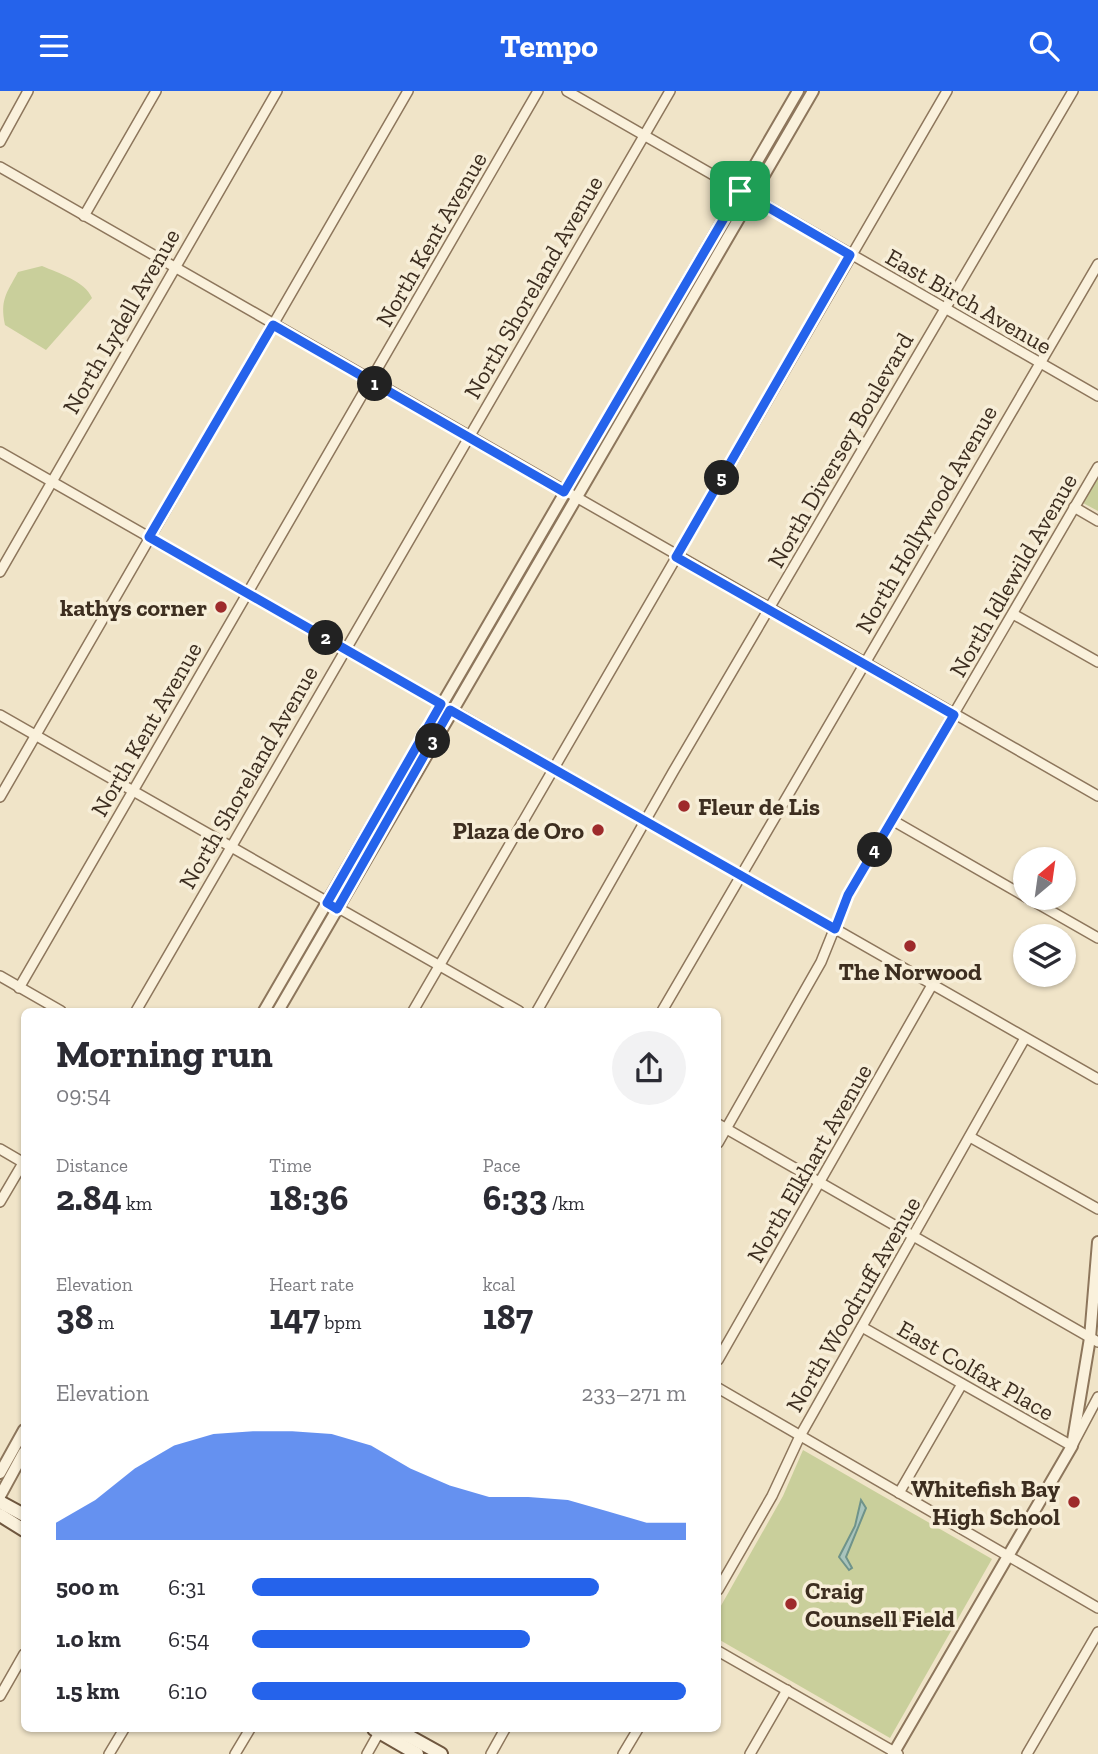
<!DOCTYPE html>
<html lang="en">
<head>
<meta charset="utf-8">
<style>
  body { margin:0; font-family:"Zilla Slab",serif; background:#f2f2f3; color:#2b2b33; height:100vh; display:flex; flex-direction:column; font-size:26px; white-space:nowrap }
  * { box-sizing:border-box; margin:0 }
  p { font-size:23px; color:#7c7c81 }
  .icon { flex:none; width:38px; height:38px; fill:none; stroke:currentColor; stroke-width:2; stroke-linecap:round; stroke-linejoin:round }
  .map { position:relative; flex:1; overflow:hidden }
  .panel { position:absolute; left:21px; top:917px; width:700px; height:724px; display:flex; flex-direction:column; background:#fff; border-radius:10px; box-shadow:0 2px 5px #0004 }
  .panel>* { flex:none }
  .needle { width:46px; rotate:29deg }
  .controls { position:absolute; left:1013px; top:756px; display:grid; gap:14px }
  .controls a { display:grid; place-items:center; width:63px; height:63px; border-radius:50%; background:#fff; box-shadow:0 2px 5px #0004; font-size:35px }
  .pin { position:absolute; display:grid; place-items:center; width:60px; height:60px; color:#fff; margin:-30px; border-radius:14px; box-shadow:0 4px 10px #0006 }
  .km { position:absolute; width:35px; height:35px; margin:-18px; border-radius:50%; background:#222; color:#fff; font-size:19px; line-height:35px; text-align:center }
  .round { display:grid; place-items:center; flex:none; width:74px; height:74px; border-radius:37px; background:#f2f2f3 }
  .summary { display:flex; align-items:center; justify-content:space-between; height:119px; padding:0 35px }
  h1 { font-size:38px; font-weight:700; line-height:52px }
  .figures { display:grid; grid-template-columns:repeat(3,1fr); gap:10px; height:119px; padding:7px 35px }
  .figures div { display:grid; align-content:center }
  .figures b { font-size:35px; font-weight:700 }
  .figures small { font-size:19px; font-weight:400 }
  .figures p { font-size:19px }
  .chart { height:196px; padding:14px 35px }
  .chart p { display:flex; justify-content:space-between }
  .chart svg { width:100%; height:126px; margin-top:7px; fill:#2563eb; opacity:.7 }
  ul { padding:0 35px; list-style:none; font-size:23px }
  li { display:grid; grid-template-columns:112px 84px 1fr; align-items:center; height:52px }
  li i { height:18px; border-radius:9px; background:#2563eb }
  header { display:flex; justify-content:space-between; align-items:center; height:91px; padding:0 35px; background:#2563eb; color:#fff; font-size:32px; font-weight:700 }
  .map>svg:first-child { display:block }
</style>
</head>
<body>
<header><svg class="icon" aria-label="menu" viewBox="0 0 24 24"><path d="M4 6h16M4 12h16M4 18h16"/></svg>Tempo<svg class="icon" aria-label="search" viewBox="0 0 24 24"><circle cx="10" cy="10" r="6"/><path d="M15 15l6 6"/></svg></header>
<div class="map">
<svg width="1098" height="1663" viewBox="0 0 1098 1663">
  <rect width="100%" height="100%" fill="#f0e4c8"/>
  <!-- green -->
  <g fill="#c9cf9b">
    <path d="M42,175C58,182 85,190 92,207L46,259L5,234C0,209 6,203 18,181Z"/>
    <path d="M1098,387V420L1083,412Z"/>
    <path d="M803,1359L992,1468L890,1647L718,1548V1520L783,1405Z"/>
  </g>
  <!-- water -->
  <path fill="#a9c4bc" stroke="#6f938a" stroke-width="2" d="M861,1409L866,1417L846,1466L852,1477L849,1479L839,1466L855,1435Z"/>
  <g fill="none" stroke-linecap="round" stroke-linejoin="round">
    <!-- minor casing -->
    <g stroke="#8d765c" stroke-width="12">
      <g id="minor">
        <path d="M567,0L1098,305"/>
        <path d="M0,51L28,0"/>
        <path d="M0,76L1098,705"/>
        <path d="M84,125L156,0"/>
        <path d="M0,361L1098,988"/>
        <path d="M1074,416L1098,430"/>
        <path d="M0,481L277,0"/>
        <path d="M1013,523L1098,571"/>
        <path d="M0,624L519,920"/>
        <path d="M0,706L408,0"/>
        <path d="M892,729L1026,806"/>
        <path d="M1028,807L1098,847"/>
        <path d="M0,885L61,920"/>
        <path d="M19,897L538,0"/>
        <path d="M136,920L670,0"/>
        <path d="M413,920L947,0"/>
        <path d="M537,920L673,681L1073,0"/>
        <path d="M662,920L1098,173"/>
        <path d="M718,1033L1098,1251"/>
        <path d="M970,1046L1098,1118"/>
        <path d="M718,1052L821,871L848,804L1098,376"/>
        <path d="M0,1058L24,1072"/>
        <path d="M0,1111L23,1072"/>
        <path d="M862,1236L1072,1355L1098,1306"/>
        <path d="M718,1269L932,894"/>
        <path d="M718,1297L1098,1517"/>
        <path d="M899,1402L962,1293"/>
        <path d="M718,1499L772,1405L800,1345L1025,947"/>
        <path d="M718,1560L898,1663"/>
        <path d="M0,1605L24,1563"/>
        <path d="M109,1663L124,1638"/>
        <path d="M235,1663L250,1638"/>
        <path d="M367,1663L381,1638"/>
        <path d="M491,1663L505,1638"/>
        <path d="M623,1663L638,1638"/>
        <path d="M750,1663L787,1599"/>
        <path d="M1027,1663L1098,1541"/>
      </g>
    </g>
    <!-- tertiary casing -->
    <g stroke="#8d765c" stroke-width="14">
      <g id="tertiary">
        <path d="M264,920L798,0"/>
        <path d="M278,920L813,0"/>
        <path d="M0,1382L24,1339"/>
        <path d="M0,1405L24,1361"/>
        <path d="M893,1663L1072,1355L1090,1247L1098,1151"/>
      </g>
    </g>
    <!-- secondary casing -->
    <g stroke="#6f573f" stroke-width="16">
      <g id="secondary">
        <path d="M0,1411L24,1424"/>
        <path d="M0,1424L24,1439"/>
        <path d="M374,1638L417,1663"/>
        <path d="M396,1638L441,1663"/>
      </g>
    </g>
    <!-- minor -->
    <use href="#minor" stroke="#faf1dc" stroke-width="9"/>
    <!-- tertiary -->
    <use href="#tertiary" stroke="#faf1dc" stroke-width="10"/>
    <!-- secondary -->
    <use href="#secondary" stroke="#faf1dc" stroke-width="12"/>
  </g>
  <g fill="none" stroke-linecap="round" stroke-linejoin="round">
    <!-- route casing -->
    <g stroke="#fff" stroke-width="14">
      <path id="route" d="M740,100L850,164L676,466L954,624L848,804L835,838L450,619L337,818L327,812L441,613L149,446L273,234L564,401Z"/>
    </g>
    <!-- route -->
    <use href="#route" stroke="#2563eb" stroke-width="9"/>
  </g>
  <!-- markers -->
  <g fill="#9e2a2b" stroke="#f7eed8" stroke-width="2.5">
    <circle cx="221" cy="516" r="7"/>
    <circle cx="684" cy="715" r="7"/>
    <circle cx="598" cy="739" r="7"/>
    <circle cx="910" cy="855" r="7"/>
    <circle cx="1074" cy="1411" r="7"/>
    <circle cx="791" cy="1513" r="7"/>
  </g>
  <g text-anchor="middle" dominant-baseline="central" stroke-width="7" stroke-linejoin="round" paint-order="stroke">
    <!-- street labels -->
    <g font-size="24" fill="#3d2e20" stroke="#f7eed8">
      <text transform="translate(431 148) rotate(-60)">North Kent Avenue</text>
      <text transform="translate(533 196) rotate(-60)">North Shoreland Avenue</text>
      <text transform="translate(969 210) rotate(30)">East Birch Avenue</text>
      <text transform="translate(121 230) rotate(-60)">North Lydell Avenue</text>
      <text transform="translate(840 359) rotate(-60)">North Diversey Boulevard</text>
      <text transform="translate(926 428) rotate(-60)">North Hollywood Avenue</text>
      <text transform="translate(1013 484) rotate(-60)">North Idlewild Avenue</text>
      <text transform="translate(146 638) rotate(-60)">North Kent Avenue</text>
      <text transform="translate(248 686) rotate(-60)">North Shoreland Avenue</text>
      <text transform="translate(809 1072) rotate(-60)">North Elkhart Avenue</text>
      <text transform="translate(853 1213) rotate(-60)">North Woodruff Avenue</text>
      <text transform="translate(976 1279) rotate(30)">East Colfax Place</text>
    </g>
    <!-- poi labels -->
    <g font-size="24" font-weight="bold" fill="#3d2e20" stroke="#f7eed8" text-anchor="end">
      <text x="207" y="516">kathys corner</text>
      <text x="698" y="715" text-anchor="start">Fleur de Lis</text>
      <text x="584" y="739">Plaza de Oro</text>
      <text x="910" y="880" text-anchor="middle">The Norwood</text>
      <text x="1060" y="1397">Whitefish Bay<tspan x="1060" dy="28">High School</tspan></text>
      <text x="805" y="1499" text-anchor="start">Craig<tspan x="805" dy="28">Counsell Field</tspan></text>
    </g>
  </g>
</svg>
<div class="controls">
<a><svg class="needle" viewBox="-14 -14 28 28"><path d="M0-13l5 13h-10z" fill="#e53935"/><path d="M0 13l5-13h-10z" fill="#7c7c81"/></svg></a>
<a><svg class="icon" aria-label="layers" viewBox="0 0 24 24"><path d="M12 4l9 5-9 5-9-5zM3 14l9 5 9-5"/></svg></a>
</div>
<div class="pin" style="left:740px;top:100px;background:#1e9e55"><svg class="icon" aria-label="arrive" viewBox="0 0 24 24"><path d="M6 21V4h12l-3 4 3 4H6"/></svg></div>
<b class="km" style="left:375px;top:293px">1</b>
<b class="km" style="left:326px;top:547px">2</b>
<b class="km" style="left:433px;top:650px">3</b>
<b class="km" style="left:875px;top:759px">4</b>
<b class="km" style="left:722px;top:387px">5</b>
<section class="panel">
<div class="summary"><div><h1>Morning run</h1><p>09:54</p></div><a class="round"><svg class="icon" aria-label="share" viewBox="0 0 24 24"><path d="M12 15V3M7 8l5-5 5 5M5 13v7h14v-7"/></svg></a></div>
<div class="figures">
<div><p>Distance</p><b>2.84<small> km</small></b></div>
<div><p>Time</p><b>18:36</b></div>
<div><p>Pace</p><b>6:33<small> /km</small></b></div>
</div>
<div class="figures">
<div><p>Elevation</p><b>38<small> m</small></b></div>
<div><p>Heart rate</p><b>147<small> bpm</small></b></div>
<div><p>kcal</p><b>187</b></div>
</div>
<div class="chart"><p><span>Elevation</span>233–271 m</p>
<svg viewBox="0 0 160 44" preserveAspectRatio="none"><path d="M0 44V38L10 30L20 19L30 11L40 7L50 6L60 6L70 7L80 11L90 19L100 25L110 29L120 29L130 30L140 34L150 38L160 38V44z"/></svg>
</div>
<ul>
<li><b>500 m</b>6:31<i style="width:80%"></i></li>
<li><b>1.0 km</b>6:54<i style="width:64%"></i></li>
<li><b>1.5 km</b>6:10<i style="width:100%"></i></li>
</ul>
</section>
</div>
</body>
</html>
